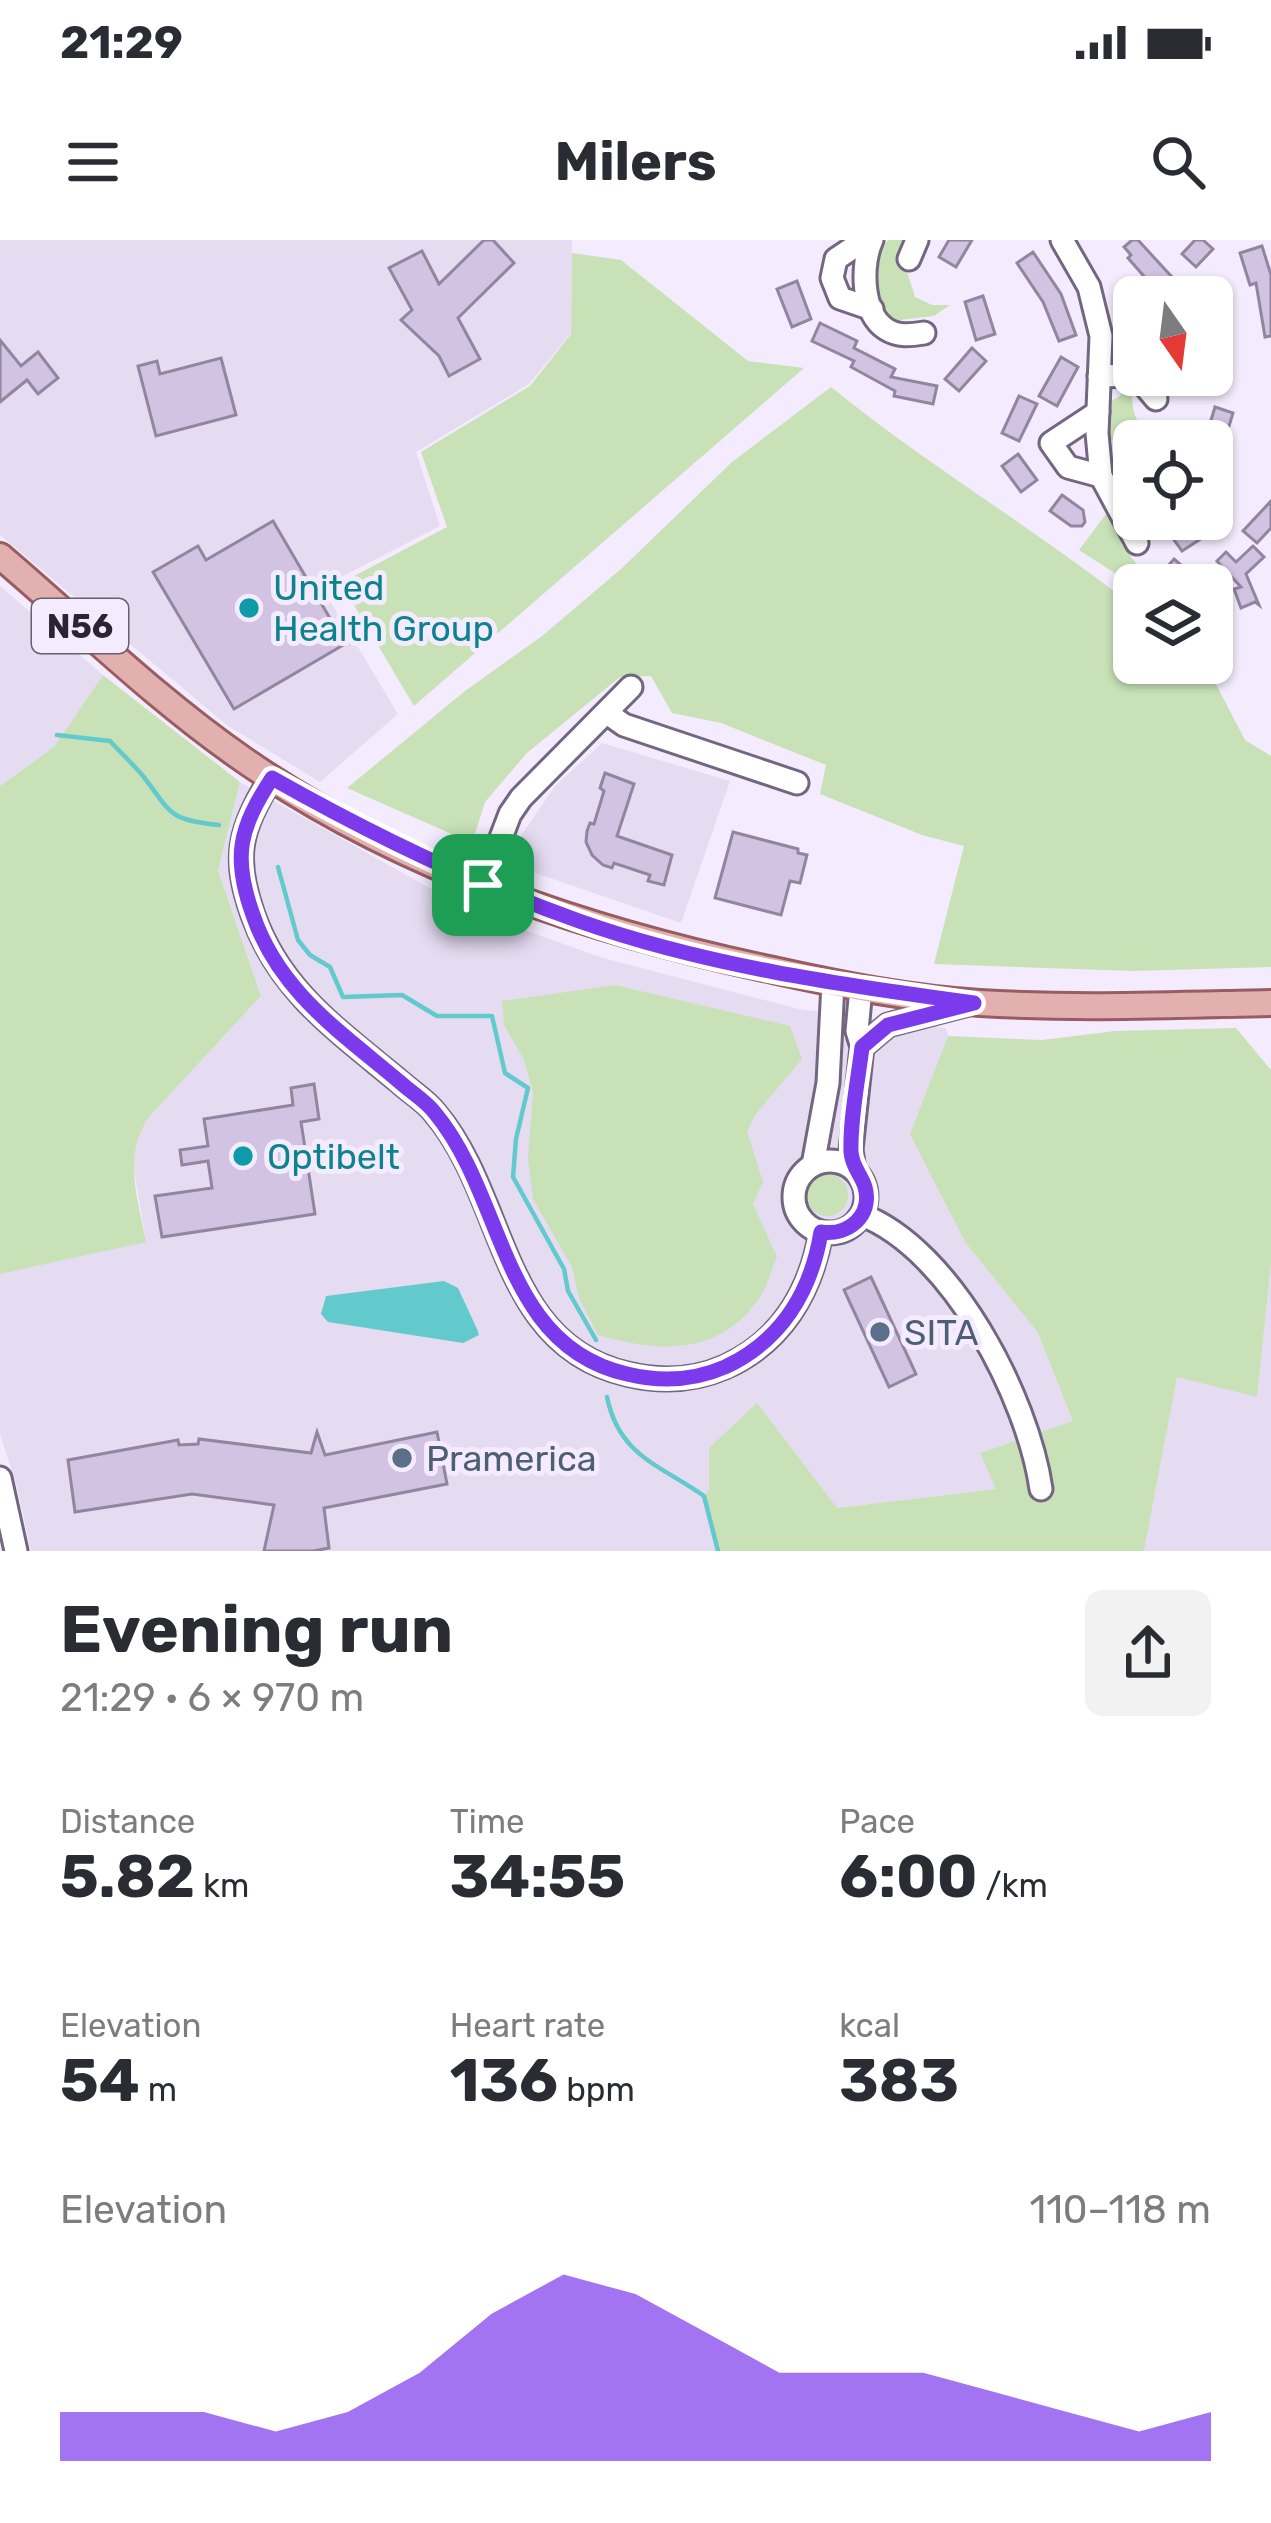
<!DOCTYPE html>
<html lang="en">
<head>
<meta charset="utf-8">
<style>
  body { margin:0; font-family:Rubik,sans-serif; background:#f2f2f3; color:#2b2b33; height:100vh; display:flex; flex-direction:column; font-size:45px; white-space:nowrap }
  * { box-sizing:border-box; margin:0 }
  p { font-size:39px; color:#7c7c81 }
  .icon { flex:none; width:66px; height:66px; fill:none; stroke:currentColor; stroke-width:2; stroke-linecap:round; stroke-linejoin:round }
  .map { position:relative; height:1311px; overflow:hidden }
  .drawer { display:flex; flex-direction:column; background:#fff; flex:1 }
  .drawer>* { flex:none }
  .needle { width:78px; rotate:166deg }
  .controls { position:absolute; left:1113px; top:36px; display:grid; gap:24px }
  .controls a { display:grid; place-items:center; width:120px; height:120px; border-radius:18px; background:#fff; box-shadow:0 3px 9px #0004; font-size:60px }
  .pin { position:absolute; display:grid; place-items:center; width:102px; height:102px; color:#fff; margin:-51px; border-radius:24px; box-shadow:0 6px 18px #0006 }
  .round { display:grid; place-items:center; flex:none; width:126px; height:126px; border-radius:18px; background:#f2f2f3 }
  .summary { display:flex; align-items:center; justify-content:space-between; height:204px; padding:0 60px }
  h1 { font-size:66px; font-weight:700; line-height:90px }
  .stats { display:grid; grid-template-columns:repeat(3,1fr); gap:18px; height:204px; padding:12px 60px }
  .stats div { display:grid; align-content:center }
  .stats b { font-size:60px; font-weight:700 }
  .stats small { font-size:33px; font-weight:400 }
  .stats p { font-size:33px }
  .chart { height:336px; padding:24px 60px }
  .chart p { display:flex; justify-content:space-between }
  .chart svg { width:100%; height:216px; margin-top:12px; fill:#7c3aed; opacity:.7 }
  .status { display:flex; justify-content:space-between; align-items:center; height:84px; padding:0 60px; background:#fff; direction:ltr }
  .status svg { height:33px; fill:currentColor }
  header { display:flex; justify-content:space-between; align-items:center; height:156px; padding:0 60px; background:#fff; font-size:54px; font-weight:700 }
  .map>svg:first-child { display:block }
</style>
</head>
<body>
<div class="status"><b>21:29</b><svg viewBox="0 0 49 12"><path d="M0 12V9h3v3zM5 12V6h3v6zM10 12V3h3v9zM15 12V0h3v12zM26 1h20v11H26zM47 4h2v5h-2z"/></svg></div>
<header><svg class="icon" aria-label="menu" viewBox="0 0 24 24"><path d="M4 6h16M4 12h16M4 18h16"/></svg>Milers<svg class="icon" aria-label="search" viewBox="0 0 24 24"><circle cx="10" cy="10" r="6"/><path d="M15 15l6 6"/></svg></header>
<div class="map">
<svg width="1271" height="1311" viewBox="0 0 1271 1311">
  <rect width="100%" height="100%" fill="#f4ecfe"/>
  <!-- built -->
  <g fill="#e6dcf2">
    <path d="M0,0H572L571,93L529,144L416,212L440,286L322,347L398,474L320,542L228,486L0,295Z"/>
    <path d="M0,346L103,435L54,507L0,546Z"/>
    <path d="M602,503L730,541L681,683L515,626L512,616L520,597L555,546Z"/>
    <path d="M240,542L471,671L603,718L799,769L946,788L948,796L911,894L965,1002L1038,1093L1074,1181L980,1213L997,1249L836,1268L757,1164L709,1209V1249L704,1257L718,1311H31L17,1247L0,1194V1034L146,1001L132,918L135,897L149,877L261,756L218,629Z"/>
    <path d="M1271,1024V1311H1144L1177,1136L1257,1156Z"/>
  </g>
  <!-- green -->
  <g fill="#c8e1b7">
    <path d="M888,0H911L904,22L915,57L932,65H950L934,76L892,81L887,77C877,48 867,27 888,0Z"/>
    <path d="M572,13L621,20L748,121L804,128L414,466L341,343L447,287L421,212L530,146L571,94Z"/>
    <path d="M831,147C928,226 1036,289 1134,367V423H1205L1245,500L1271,516V727L1132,731L934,724L964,606L922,595L820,554L826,525L721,483L672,473L651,436L620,437L527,513L485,562L472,603L347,548L465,451L542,396L621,329L732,222Z"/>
    <path d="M1123,150L1132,156C1133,174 1136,187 1154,193L1152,201L1107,200V163L1120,156Z"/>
    <path d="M1106,274L1113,276L1122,305L1138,326L1124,339L1079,310Z"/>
    <path d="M103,435L240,542L218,630L261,756L149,877C122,916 138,958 146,1002L0,1034V546L54,507Z"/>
    <path d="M615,745L790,786L802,819L755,875L747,891L763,942L753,964L777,1017C771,1030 767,1048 758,1060C717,1117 657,1112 598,1095L579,1058L572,1027L533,959L528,918L533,852L524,820L504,785L502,761Z"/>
    <path d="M1236,788L1271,830V1024L1257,1157L1177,1137L1144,1311H718L704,1257L709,1249V1208L757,1163L837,1268L996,1249L980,1213L1073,1181L1038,1093L965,1002L910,894L948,796L1042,800L1115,791Z"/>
    <circle cx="827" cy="955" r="21"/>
  </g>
  <!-- water -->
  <path fill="#62cacd" d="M444,1041L458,1048L477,1089L479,1095L463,1103L328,1082L321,1074L326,1056Z"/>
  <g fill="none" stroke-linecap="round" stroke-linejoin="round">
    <!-- stream -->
    <g stroke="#62cacd" stroke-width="4.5">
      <path d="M57,495L110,501C121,513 133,524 143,536C172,573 167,580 219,585"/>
      <path d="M278,627L298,700L310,715L330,727L343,757L402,755L437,776H492L505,833L528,848L516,899L513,937L564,1029L568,1051L596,1100"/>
      <path d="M607,1157C619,1216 660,1225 704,1256L718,1311"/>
    </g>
  </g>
  <!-- building -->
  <g fill="#d1c3e1" stroke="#9285a0" stroke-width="3">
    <path d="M484,0H493L514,23L458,78L480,119L449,136L439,116L401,80L412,70L389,28L422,11L439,44Z"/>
    <path d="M949,0H972L956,27L939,17Z"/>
    <path d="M1132,0H1138L1171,36L1156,50L1128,18L1131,15L1124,7Z"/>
    <path d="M1195,0H1203L1213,9L1196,27L1182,14Z"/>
    <path d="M1262,6L1271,35V96L1265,97L1256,43L1250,45L1240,13Z"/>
    <path d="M1033,12L1061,54L1076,95L1059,101L1043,62L1017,23Z"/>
    <path d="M797,41L811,79L792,87L777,49Z"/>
    <path d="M983,56L995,94L976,100L965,62Z"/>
    <path d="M820,83L857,101L854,108L895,129L891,137L937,146L933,164L894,156L895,151L851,127L854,121L812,101Z"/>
    <path d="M0,100L21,126L38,112L58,138L38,154L27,140L0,162Z"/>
    <path d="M972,108L986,121L959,151L945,139Z"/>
    <path d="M1061,117L1078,127L1057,166L1039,156Z"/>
    <path d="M221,118L236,175L156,196L138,126L157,121L160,134Z"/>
    <path d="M1019,156L1037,164L1019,201L1002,193Z"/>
    <path d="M1215,167L1233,173L1226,196L1208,190Z"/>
    <path d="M1018,214L1037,240L1021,252L1002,226Z"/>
    <path d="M1062,255L1083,270L1085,282L1082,286H1071L1050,271Z"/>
    <path d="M1271,261V288L1257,303L1243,291Z"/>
    <path d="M1159,279H1184L1199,300L1182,311Z"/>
    <path d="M273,281L345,404L234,469L153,332L198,306L206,320Z"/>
    <path d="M1253,306L1264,317L1246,334L1259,365L1255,362L1241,368L1234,349L1241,347L1217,321L1226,312L1236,322Z"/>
    <path d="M1174,319L1189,332L1177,345H1151Z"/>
    <path d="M605,533L634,544L617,596L672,615L664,645L648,641L650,635L614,623L612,628L603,625L592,615L586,602L587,591L590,583L594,584L604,551L600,548Z"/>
    <path d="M733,592L798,609V613L807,615L800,643L790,641L781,675L715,658Z"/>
    <path d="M314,844L319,879L301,882L315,974L162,997L155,956L212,948L208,921L182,925L180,910L208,906L204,879L293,865L291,848Z"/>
    <path d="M871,1037L916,1134L889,1147L844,1050Z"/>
    <path d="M317,1192L325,1215L437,1192L447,1244L324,1268L329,1308L313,1311H264L274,1265L192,1254L75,1272L68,1220L178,1200L179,1205L198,1204L199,1199L311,1213Z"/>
  </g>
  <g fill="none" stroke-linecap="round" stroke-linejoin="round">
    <!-- minor casing -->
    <g stroke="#736680" stroke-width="27">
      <g id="minor">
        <path d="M872,0C861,23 861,73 886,89C898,97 911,95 924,93"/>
        <path d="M1062,0L1089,47L1101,96L1097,193L1101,236L1137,303"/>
        <path d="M869,3L854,7L836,19L832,38L840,58L872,69"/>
        <path d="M909,19L917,0"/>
        <path d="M1136,135L1156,159"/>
        <path d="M1099,136L1134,135"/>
        <path d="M1098,172L1051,203L1068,227L1101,236"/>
        <path d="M607,473L624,485L797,543"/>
        <path d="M271,538C240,590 232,616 253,675C280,752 340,792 401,843C412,853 426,861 435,873C507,957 499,1105 627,1134C660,1142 693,1141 725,1127C781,1102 811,1052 821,992"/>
        <path d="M483,645L510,574L521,558L631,447"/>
        <path d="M862,807L888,785L965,765"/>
        <circle cx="830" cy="957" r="36"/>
        <path d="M813,925L828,843L833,743"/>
        <path d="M854,930L851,910L862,807L857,791L861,748"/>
        <path d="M862,975C952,1010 1028,1158 1041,1249"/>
        <path d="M0,1238L16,1311"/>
      </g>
    </g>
    <!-- major casing -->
    <g stroke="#975d61" stroke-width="30">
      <path id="major" d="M0,316C81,385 157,460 244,520C401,629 588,691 773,730C841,745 911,759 980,763C1076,769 1175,765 1271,763"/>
    </g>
    <!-- minor -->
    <use href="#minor" stroke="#fff" stroke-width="21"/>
    <!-- major -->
    <use href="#major" stroke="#e3b0b0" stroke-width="24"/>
  </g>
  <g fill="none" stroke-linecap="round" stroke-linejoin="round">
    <!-- route casing -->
    <g stroke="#fff" stroke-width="24">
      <path id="route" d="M272,538C371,594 471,643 579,681C706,726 842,745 974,763L888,785L862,807C858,841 850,878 851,912C852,927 861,934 865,947C873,976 848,996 821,992C811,1052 781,1101 725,1127C693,1141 660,1142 627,1134C500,1105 506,958 435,873C426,861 412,853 401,843C341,792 279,752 253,675C232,617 239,589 272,538Z"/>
    </g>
    <!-- route -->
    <use href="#route" stroke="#7c3aed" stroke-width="15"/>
  </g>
  <!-- markers -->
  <g fill="#0f9aa8" stroke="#f4ecfe" stroke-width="4.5">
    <circle cx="249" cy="368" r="12"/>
    <circle cx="243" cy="916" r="12"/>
  </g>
  <g fill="#5c6f8a" stroke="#f4ecfe" stroke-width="4.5">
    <circle cx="880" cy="1092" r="12"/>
    <circle cx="402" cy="1218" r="12"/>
  </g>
  <g text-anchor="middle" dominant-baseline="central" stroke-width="10" stroke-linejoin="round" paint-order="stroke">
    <!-- shield labels -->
    <rect fill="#f4ecfe" stroke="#67616e" stroke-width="3" x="32" y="359" width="96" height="54" rx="9"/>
    <g font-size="33" font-weight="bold" fill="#2a2530">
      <text x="80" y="386">N56</text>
    </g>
    <!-- culture labels -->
    <g font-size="36" fill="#0d838f" stroke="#f4ecfe" text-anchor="start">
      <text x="273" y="347">United<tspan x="273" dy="41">Health Group</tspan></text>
      <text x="267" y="916">Optibelt</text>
    </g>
    <!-- service labels -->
    <g font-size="36" fill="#4e5e75" stroke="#f4ecfe" text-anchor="start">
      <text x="904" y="1092">SITA</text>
      <text x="426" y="1218">Pramerica</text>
    </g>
  </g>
</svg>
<div class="controls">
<a><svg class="needle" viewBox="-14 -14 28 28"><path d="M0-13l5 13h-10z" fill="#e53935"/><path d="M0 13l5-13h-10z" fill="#7c7c81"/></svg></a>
<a><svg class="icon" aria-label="locate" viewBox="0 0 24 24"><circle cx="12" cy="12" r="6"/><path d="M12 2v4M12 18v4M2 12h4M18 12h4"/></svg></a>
<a><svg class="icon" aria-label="layers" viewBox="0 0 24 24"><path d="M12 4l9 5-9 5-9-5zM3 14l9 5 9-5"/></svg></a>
</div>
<div class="pin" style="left:483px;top:645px;background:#1e9e55"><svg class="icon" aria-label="arrive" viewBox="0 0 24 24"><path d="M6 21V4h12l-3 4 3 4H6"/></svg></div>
</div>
<section class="drawer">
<div class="summary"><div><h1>Evening run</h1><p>21:29 · 6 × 970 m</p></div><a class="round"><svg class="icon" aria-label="share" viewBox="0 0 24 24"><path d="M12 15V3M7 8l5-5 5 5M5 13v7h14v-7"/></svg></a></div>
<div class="stats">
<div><p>Distance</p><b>5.82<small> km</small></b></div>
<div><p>Time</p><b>34:55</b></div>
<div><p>Pace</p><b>6:00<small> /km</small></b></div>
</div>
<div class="stats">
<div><p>Elevation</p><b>54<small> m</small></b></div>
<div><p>Heart rate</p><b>136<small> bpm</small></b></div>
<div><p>kcal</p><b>383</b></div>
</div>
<div class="chart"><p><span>Elevation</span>110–118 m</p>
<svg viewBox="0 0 160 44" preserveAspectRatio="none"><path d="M0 44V34L10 34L20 34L30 38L40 34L50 26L60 14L70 6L80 10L90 18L100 26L110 26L120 26L130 30L140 34L150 38L160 34V44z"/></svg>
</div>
</section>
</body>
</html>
